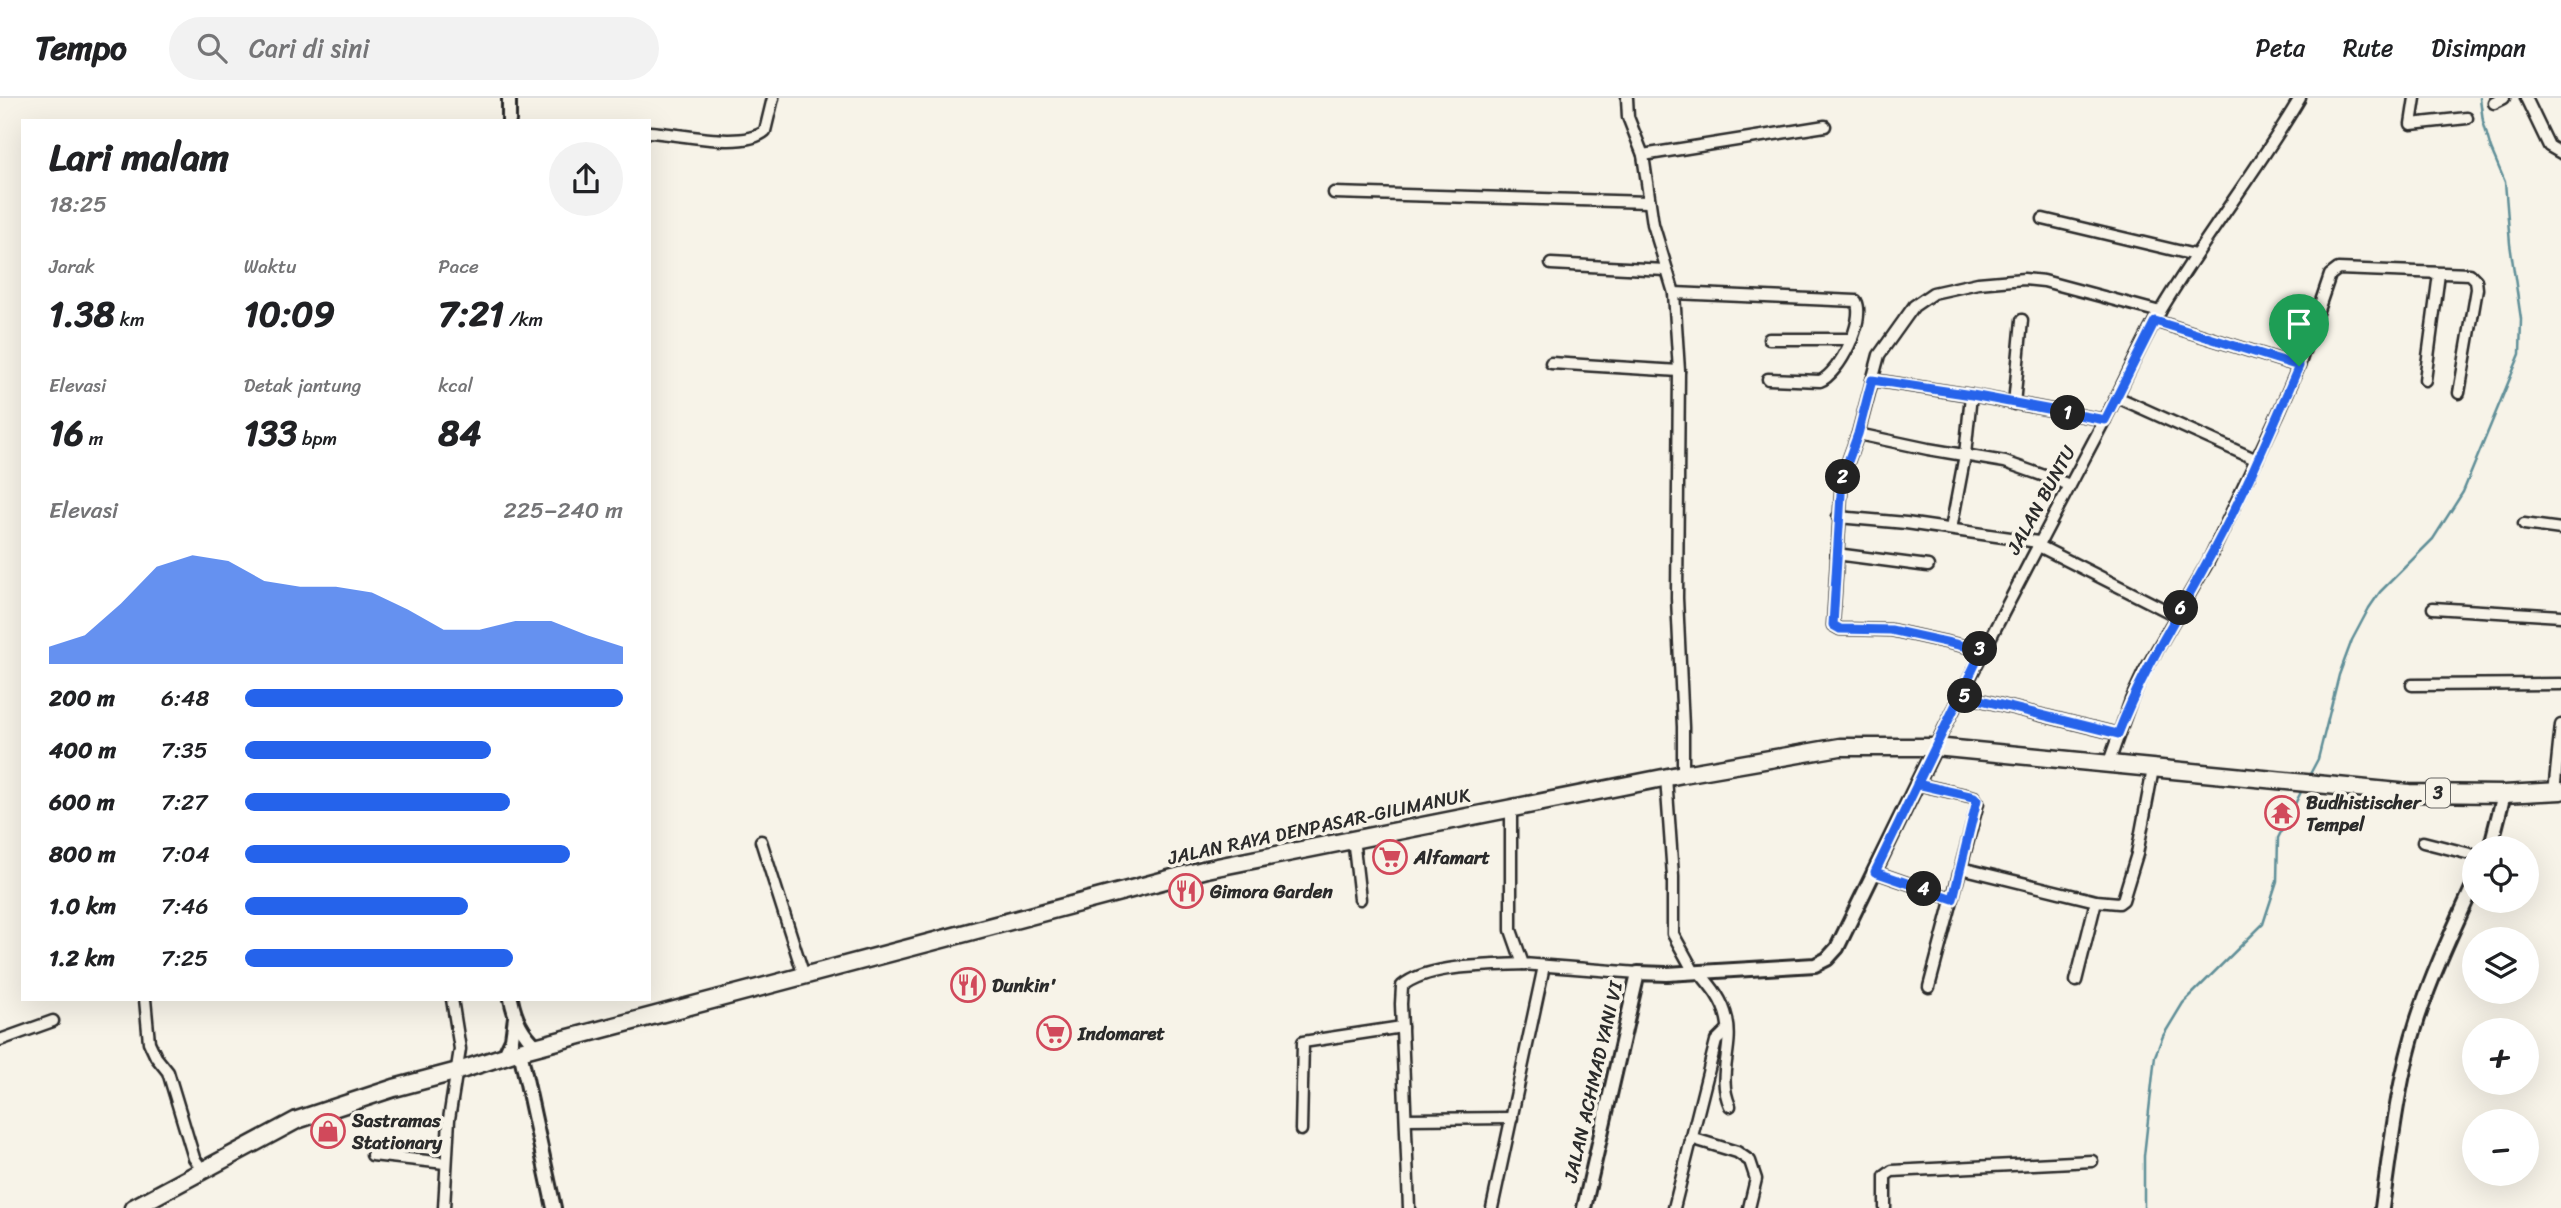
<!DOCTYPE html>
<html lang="id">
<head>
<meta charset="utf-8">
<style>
  body { margin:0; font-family:Sriracha,sans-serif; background:#f2f2f2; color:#202124; height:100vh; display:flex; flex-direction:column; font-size:26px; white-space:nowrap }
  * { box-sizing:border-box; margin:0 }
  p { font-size:23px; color:#757577 }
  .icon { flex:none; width:38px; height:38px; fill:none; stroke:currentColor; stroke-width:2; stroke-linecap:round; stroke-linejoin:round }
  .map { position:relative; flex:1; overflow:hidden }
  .details { position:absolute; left:21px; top:21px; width:630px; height:882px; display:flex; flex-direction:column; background:#fff; border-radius:0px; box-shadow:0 7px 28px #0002 }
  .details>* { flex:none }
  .tools { position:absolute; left:2462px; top:738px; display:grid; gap:14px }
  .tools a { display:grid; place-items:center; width:77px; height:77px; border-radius:50%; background:#fff; box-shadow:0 7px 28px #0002; font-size:35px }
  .pin { position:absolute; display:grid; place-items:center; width:60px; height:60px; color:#fff; margin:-72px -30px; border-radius:50% 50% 50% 0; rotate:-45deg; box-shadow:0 0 7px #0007 }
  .pin .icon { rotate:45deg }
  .km { position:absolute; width:35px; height:35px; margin:-18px; border-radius:50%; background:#222; color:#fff; font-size:19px; line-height:35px; text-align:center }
  .round { display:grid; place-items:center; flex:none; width:74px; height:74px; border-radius:37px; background:#f2f2f2 }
  .summary { display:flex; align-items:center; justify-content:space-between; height:119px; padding:0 28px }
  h1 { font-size:38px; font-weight:800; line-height:52px }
  .figures { display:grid; grid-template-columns:repeat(3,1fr); gap:10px; height:119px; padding:7px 28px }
  .figures div { display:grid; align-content:center }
  .figures b { font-size:35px; font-weight:800 }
  .figures small { font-size:19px; font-weight:400 }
  .figures p { font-size:19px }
  .chart { height:196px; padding:14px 28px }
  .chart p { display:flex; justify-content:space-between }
  .chart svg { width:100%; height:126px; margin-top:7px; fill:#2563eb; opacity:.7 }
  ul { padding:0 28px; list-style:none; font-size:23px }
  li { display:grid; grid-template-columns:112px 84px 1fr; align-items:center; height:52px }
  li i { height:18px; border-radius:9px; background:#2563eb }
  header { display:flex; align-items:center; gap:42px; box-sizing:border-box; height:98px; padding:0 35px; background:#fff; border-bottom:2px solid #e0e0e0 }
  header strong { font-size:33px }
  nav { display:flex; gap:38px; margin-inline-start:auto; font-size:24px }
  .search { width:490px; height:63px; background:#f2f2f2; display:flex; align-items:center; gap:18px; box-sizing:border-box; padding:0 24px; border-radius:38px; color:#757577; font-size:26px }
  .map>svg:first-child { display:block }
</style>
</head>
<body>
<header>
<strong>Tempo</strong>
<div class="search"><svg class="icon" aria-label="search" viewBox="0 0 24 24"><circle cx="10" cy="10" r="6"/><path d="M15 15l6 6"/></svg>Cari di sini</div>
<nav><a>Peta</a><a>Rute</a><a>Disimpan</a></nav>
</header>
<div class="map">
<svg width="2561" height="1110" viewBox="0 0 2561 1110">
  <rect width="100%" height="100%" fill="#f7f3e8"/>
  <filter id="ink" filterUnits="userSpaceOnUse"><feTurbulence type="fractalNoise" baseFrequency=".0143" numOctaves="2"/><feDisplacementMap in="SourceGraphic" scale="14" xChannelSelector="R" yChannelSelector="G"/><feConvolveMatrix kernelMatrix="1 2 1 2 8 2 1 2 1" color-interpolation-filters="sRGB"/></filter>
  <g filter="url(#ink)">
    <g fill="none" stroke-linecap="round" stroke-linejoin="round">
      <!-- stream -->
      <g stroke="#608f98" stroke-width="2.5">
        <path d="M2309,678L2318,661L2339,577L2352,542L2369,510L2380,494L2433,441L2463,394L2520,256L2521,221L2510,146L2505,84L2491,51L2483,23L2480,0"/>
        <path d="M2144,1110V1058L2155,958L2163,938L2183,905L2263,826L2277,783L2278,740L2303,690"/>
      </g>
      <!-- minor casing -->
      <g stroke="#2b2b2b" stroke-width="15">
        <g id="minor">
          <path d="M1627,0L1628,19L1643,57L1653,126L1674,195L1679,273L1677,500L1683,629V676"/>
          <path d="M2415,0L2411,26L2467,20"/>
          <path d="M2526,0L2549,48L2561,55"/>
          <path d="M2494,5L2504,0"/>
          <path d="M649,34C678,35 743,52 765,33L773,0"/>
          <path d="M1643,57L1825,28"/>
          <path d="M1334,95L1649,104"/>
          <path d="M2043,121L2195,157"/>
          <path d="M1551,166L1665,172"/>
          <path d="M1674,195L1856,203C1866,222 1839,276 1820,283L1768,281"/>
          <path d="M2155,223L2299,268"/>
          <path d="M1769,241H1852"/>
          <path d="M1551,265L1679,273"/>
          <path d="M1872,282L1971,297L2105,322"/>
          <path d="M2425,282L2439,176"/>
          <path d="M2117,299L2257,362"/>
          <path d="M2014,306L2022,222"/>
          <path d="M1858,336L1928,351L2005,364L2070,387"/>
          <path d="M1838,419L1906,425L2038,444"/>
          <path d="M2524,426L2561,431"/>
          <path d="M1951,431L1965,357L1971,297"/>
          <path d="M2037,447L2177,518"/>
          <path d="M1836,456L1928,468"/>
          <path d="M2433,510L2561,518"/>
          <path d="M1982,552L1891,532L1840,531L1833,527L1842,380L1858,336L1879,257L1914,208L1933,195L1978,185L2024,181L2044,183L2160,214"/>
          <path d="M2412,587L2561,586"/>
          <path d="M1961,597L2118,636"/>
          <path d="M1935,649C1989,540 2046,433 2103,325C2122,290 2138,252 2158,217C2202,142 2256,75 2300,0"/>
          <path d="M2108,667L2131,602L2144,574L2208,464L2279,314L2299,268L2330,177L2338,171L2470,176L2476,182L2477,191L2459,295"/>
          <path d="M1666,679L1673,778V836L1694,874"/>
          <path d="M1917,686L1974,699L1978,705L1929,889"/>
          <path d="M2554,694L2561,627"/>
          <path d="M1511,710V832L1523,866L1638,875"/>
          <path d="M1353,740L1360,801"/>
          <path d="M761,743L804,878"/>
          <path d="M2423,744L2474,757"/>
          <path d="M1961,770L2096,803L2119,805L2123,802L2137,756L2153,671"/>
          <path d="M1875,774L1953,801"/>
          <path d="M1699,874C1711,888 1723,902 1727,921C1734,951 1716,977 1730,1008"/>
          <path d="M2076,883L2096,803"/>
          <path d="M145,901L149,944L156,959L168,974L194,1060L203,1073"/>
          <path d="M0,942L53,923"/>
          <path d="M1407,1021L1512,1020"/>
          <path d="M1301,1032L1303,944L1402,929"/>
          <path d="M1691,1040L1737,1054L1750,1063L1756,1081L1749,1110"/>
          <path d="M372,1057L445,1065"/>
          <path d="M444,1110L449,1021L460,951L452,901"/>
          <path d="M1409,1110L1401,906L1402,888C1428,866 1489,868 1523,866"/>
          <path d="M1492,1110L1544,868"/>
          <path d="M1674,1110L1716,943L1728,931"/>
          <path d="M1885,1110V1078L1892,1073L2092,1063"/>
        </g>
      </g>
      <!-- tertiary casing -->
      <g stroke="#2b2b2b" stroke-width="18">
        <g id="tertiary">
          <path d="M509,23V0"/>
          <path d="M2490,751L2504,696"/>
          <path d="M511,901C515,921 522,935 537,949"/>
          <path d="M520,953L554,1110"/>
          <path d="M504,958L512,941L515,919"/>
          <path d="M1584,1110L1638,875L1667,876L1815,867L1827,861L1837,850L1935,649"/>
          <path d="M2382,1110C2391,1046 2398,981 2418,920C2433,874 2454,830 2474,786"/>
        </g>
      </g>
      <!-- trunk casing -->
      <g stroke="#2b2b2b" stroke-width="21">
        <path id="trunk" d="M133,1110L297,1022L394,990L458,973L520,953L1207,771L1683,676L1840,649H1935L2409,695L2504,696L2561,693"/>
      </g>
      <!-- minor -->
      <use href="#minor" stroke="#f7f3e8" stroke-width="10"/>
      <!-- tertiary -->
      <use href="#tertiary" stroke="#f7f3e8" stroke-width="12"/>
      <!-- trunk -->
      <use href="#trunk" stroke="#f7f3e8" stroke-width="16"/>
    </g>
  </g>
  <g fill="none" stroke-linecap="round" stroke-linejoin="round" filter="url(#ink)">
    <!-- route casing -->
    <g stroke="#fff" stroke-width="14">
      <path id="route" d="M2299,268L2155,223L2105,322L1972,297L1872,282L1858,336L1842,380L1833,527L1840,531L1891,532L1982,552L1875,774L1953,801L1977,702L1974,699L1917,686L1961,597L2118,636C2142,573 2174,525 2206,466C2241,403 2270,335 2299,268"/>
    </g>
    <!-- route -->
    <use href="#route" stroke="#2563eb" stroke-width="9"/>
  </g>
  <!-- icons -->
  <defs>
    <g id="temple-ring" transform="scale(1.75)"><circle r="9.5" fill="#f7f3e8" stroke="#d1495b" stroke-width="1.5"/><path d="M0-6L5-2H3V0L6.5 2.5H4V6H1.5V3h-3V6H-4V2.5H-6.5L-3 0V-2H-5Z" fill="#d1495b"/></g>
    <g id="supermarket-ring" transform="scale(1.75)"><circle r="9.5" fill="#f7f3e8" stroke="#d1495b" stroke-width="1.5"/><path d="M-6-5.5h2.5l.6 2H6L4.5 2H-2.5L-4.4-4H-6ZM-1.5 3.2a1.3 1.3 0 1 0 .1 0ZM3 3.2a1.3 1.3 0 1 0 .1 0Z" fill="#d1495b"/></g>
    <g id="restaurant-ring" transform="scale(1.75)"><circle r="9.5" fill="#f7f3e8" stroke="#d1495b" stroke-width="1.5"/><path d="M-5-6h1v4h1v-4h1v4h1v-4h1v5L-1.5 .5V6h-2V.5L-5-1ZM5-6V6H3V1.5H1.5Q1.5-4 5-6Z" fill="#d1495b"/></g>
    <g id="shop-ring" transform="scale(1.75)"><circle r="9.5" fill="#f7f3e8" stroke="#d1495b" stroke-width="1.5"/><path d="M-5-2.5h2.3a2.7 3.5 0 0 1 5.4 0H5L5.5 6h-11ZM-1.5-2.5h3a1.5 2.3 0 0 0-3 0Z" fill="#d1495b"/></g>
  </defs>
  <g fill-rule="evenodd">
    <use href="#temple-ring" x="2282" y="715"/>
    <use href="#supermarket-ring" x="1390" y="759"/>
    <use href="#restaurant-ring" x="1186" y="793"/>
    <use href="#restaurant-ring" x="968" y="887"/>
    <use href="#supermarket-ring" x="1054" y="935"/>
    <use href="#shop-ring" x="328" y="1033"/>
  </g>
  <g text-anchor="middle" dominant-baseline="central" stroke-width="7" stroke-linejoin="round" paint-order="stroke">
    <!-- shield labels -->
    <rect fill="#f7f3e8" stroke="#686764" stroke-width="2" x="2426" y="680.5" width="24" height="29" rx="5"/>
    <g font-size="18" font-weight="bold" fill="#2b2b2b">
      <text x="2438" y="695">3</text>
    </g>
    <!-- street labels -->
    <g font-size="19" fill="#2b2b2b" stroke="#f7f3e8">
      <text transform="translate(2041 402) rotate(-61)">JALAN BUNTU</text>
      <text transform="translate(1319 728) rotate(-12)">JALAN RAYA DENPASAR-GILIMANUK</text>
      <text transform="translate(1593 984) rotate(-77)">JALAN ACHMAD YANI VI</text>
    </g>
    <!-- poi labels -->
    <g font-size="19" font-weight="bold" fill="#2b2b2b" stroke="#f7f3e8" text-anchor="start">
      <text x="2306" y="704">Budhistischer<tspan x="2306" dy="22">Tempel</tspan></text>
      <text x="1414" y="759">Alfamart</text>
      <text x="1210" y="793">Gimora Garden</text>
      <text x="992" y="887">Dunkin'</text>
      <text x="1078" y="935">Indomaret</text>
      <text x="352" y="1022">Sastramas<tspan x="352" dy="22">Stationary</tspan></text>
    </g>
  </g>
</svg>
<div class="tools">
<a><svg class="icon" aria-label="locate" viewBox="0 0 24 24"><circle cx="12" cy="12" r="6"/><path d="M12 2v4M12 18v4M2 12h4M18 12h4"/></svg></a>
<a><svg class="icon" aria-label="layers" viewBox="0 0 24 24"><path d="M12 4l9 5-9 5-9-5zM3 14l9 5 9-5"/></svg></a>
<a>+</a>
<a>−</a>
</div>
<div class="pin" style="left:2299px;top:268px;background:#1e9e55"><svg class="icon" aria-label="arrive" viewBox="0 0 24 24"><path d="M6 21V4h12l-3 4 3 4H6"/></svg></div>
<b class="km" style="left:2068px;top:315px">1</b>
<b class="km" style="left:1843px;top:379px">2</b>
<b class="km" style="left:1980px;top:551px">3</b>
<b class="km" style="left:1924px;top:791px">4</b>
<b class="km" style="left:1965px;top:598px">5</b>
<b class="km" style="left:2181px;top:510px">6</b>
<section class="details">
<div class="summary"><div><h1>Lari malam</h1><p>18:25</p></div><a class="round"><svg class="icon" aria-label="share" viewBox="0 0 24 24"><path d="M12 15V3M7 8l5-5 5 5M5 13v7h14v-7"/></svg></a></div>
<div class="figures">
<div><p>Jarak</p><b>1.38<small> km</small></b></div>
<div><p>Waktu</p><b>10:09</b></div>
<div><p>Pace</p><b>7:21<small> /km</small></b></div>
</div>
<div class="figures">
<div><p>Elevasi</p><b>16<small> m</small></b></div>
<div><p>Detak jantung</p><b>133<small> bpm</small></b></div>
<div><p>kcal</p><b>84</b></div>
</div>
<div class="chart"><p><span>Elevasi</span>225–240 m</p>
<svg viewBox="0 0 160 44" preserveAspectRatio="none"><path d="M0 44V38L10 34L20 23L30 10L40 6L50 8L60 15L70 17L80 17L90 19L100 25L110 32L120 32L130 29L140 29L150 34L160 38V44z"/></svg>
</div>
<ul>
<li><b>200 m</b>6:48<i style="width:100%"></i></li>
<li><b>400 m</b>7:35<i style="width:65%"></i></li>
<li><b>600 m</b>7:27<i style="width:70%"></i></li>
<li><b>800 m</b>7:04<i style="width:86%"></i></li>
<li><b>1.0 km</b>7:46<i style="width:59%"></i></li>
<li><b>1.2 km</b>7:25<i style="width:71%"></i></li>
</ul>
</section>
</div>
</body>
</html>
